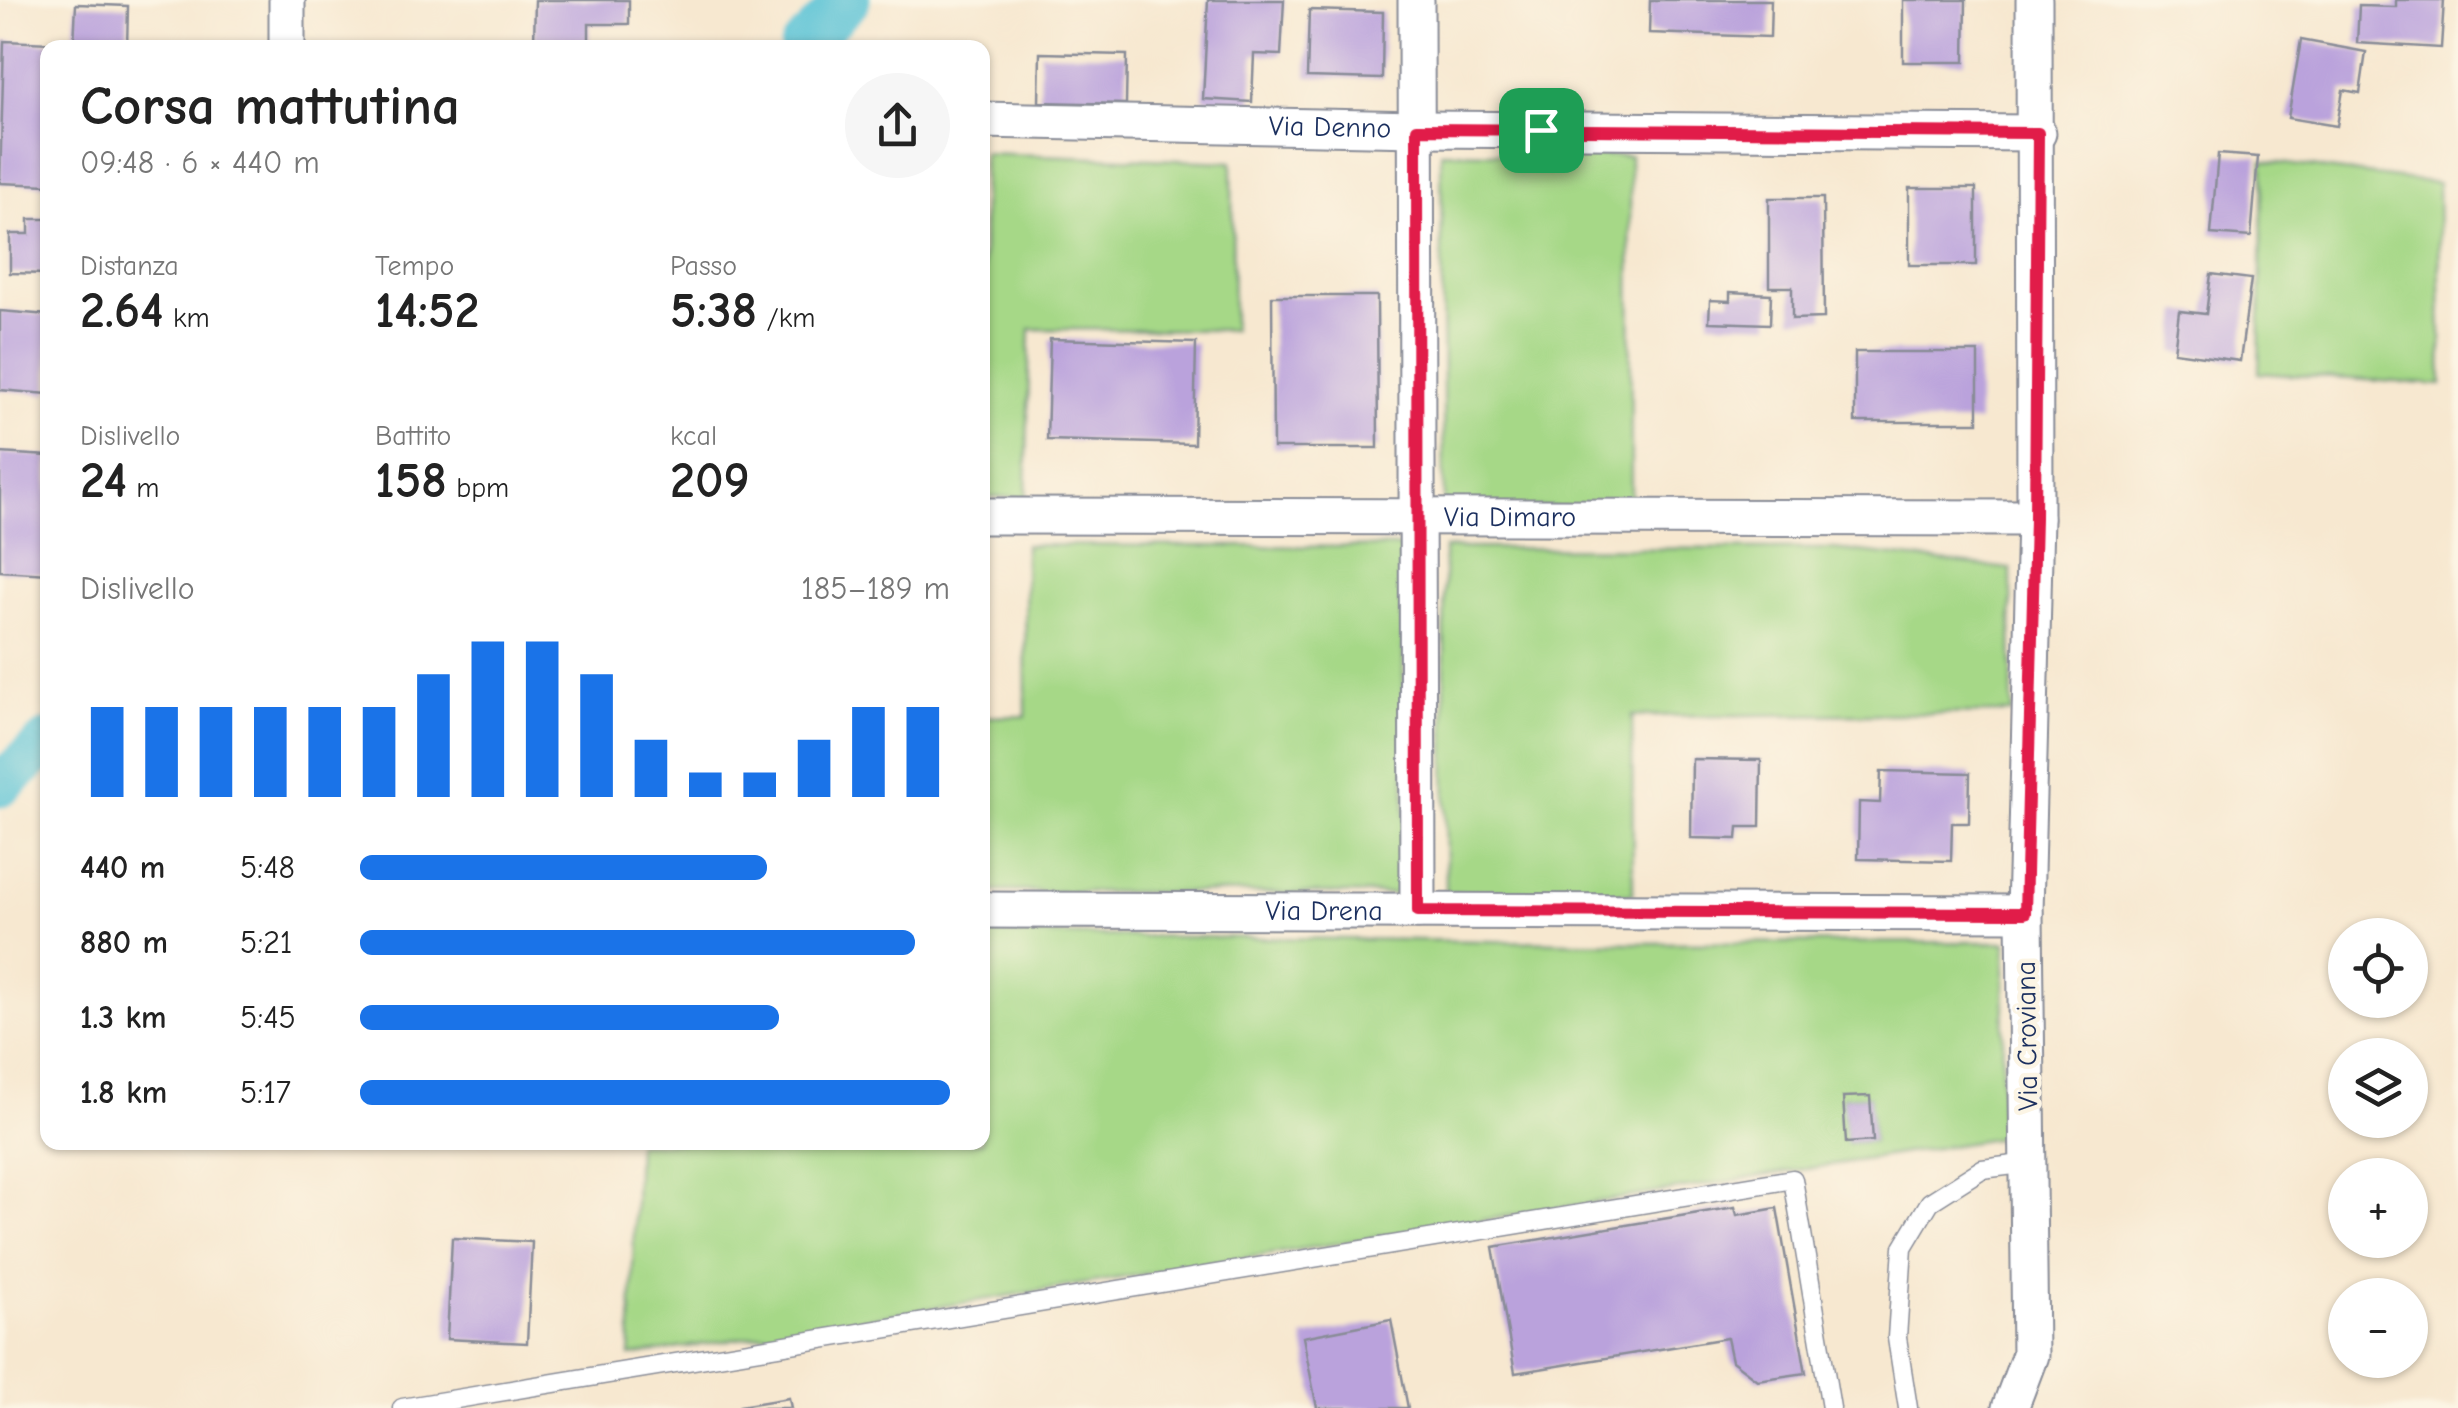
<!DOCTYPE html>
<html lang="it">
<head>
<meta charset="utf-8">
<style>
  body { margin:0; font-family:"Comic Neue",sans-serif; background:#f6f6f6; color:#222; height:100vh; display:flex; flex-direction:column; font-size:38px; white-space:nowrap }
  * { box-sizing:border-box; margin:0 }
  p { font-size:32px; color:#767676 }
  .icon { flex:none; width:55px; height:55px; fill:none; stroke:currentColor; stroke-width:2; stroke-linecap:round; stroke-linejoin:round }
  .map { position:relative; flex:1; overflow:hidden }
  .side { position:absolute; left:40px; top:40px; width:950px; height:1110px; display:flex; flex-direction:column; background:#fff; border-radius:20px; box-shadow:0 2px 8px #0004 }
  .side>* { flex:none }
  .controls { position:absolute; left:2328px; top:918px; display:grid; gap:20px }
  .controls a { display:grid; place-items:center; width:100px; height:100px; border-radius:50%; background:#fff; box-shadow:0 2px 8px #0004; font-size:50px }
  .pin { position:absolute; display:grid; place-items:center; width:85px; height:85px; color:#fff; margin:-42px; border-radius:20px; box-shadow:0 5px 15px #0006 }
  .round { display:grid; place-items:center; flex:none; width:105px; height:105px; border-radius:52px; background:#f6f6f6 }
  .overview { display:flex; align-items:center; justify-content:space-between; height:170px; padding:0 40px }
  h1 { font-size:55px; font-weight:600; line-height:75px }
  .stats { display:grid; grid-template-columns:repeat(3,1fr); gap:15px; height:170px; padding:10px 40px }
  .stats div { display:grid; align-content:center }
  .stats b { font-size:50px; font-weight:600 }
  .stats small { font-size:28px; font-weight:400 }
  .stats p { font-size:28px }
  .chart { height:280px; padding:20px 40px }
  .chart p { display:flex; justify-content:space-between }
  .chart svg { width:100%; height:180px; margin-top:10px; stroke:#1a73e8; stroke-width:6 }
  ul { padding:0 40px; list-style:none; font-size:32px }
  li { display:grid; grid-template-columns:160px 120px 1fr; align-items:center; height:75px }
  li i { height:25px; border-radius:12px; background:#1a73e8 }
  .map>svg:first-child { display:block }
</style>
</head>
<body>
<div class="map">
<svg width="2458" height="1408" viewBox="0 0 2458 1408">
  <rect width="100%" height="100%" fill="#fcf5e5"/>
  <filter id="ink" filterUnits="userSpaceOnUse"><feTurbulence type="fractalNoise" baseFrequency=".01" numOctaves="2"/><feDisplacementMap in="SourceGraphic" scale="20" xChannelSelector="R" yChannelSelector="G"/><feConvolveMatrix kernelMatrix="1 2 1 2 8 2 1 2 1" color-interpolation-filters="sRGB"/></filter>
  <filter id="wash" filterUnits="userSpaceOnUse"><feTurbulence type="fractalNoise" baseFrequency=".0048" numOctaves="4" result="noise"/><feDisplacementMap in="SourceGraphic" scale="40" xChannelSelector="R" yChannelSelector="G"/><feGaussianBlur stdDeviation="2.25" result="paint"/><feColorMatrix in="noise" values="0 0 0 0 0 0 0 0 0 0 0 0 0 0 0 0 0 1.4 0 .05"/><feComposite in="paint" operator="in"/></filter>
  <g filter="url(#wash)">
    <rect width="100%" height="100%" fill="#f7e8d0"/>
    <!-- green -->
    <g fill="#a6d887" stroke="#608472" stroke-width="2.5" fill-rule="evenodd">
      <path d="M1441,152L1630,156L1631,508L1444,507Z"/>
      <path d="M983,153L1232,162L1233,330L1030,329L1026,497H983Z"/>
      <path d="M2263,161L2438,183L2442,385L2259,373Z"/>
      <path d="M1025,545L1402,547L1406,894L983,891V717L1026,716Z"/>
      <path d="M1444,548L1834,549L2011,569L2012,713L1632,716L1633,894L1446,893Z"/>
      <path d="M983,934L1633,943L2006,942L2000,1138L630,1356L637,1143L982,1142ZM1869,1096L1873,1141L1847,1143L1843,1097Z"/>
    </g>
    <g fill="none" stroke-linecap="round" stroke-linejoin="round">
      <!-- canal -->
      <g stroke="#5ac3d6" stroke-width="45">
        <path d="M802,48L848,0"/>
        <path d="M0,785L48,742"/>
      </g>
    </g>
    <g id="blocks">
      <!-- building -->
      <g fill="#baa2dc">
        <path d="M535,0H629V24H589V44L534,43Z"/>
        <path d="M1208,0H1284L1281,55L1254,54L1252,102L1203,99Z"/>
        <path d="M1650,0H1771L1770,37L1649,33Z"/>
        <path d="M1903,0H1966L1965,62H1903Z"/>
        <path d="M2396,0H2444L2441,48L2357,43L2359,6L2396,7Z"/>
        <path d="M76,4L128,6L127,48H48V185L0,183L4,41L74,44Z"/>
        <path d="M1309,10L1383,12L1382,79L1307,77Z"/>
        <path d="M2301,40L2366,52L2360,93L2343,90L2337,126L2288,118Z"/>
        <path d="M1040,53L1127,55L1126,104L1039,102Z"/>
        <path d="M2218,154L2258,157L2251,237L2211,234Z"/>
        <rect x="1909" y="188" width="67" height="77"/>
        <path d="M1769,198H1823L1824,318L1792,319V287H1769Z"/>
        <path d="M29,219H48V274L10,273V234H29Z"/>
        <path d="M2211,274L2251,279L2240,361L2174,352L2179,311L2206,314Z"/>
        <path d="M1730,292L1771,294L1770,324L1709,322L1710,300L1730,301Z"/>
        <path d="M1272,296H1377L1378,448H1273Z"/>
        <path d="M0,311L48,315V394L0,390Z"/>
        <path d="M1050,339L1196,343L1194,444L1047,440Z"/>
        <rect x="1855" y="352" width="123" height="70"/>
        <path d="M0,453L48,456V574L0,571Z"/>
        <path d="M1692,759L1761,760L1760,827H1738L1737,839L1691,838Z"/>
        <path d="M1881,771L1970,773L1969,823H1952L1951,861L1858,859L1859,802L1880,803Z"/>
        <path d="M1870,1096L1873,1141L1846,1143L1843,1097Z"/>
        <path d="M1735,1207L1737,1215L1777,1208L1806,1373L1757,1380L1732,1361L1727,1338L1515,1373L1493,1247Z"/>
        <path d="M452,1238L532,1242L527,1343L447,1339Z"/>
        <path d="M1391,1320L1408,1408H1317L1303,1337Z"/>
        <path d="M789,1398L791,1408H741L740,1406Z"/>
      </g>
    </g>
  </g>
  <g filter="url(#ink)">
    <use href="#blocks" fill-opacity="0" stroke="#898c97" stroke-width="2.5"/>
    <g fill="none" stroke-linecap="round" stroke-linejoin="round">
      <!-- service casing -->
      <g stroke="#898c97" stroke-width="21">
        <g id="service">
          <path d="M402,1408L1793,1179L1831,1408"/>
          <path d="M1908,1408L1897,1338L1903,1247L1930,1202L1982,1169L2030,1163"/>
        </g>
      </g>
      <!-- minor casing -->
      <g stroke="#898c97" stroke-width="39">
        <g id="minor">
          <path d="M287,0V48"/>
          <path d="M1416,0L1418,911"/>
          <path id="s1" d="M982,120L1417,129L2038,133"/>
          <path id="s2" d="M982,516L2035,518"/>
          <path id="s3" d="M982,910L2025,913"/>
          <path d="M2010,1408L2030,1355L2025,913L2035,518L2034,0"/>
        </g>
      </g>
      <!-- service -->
      <use href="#service" stroke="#fff" stroke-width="18"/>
      <!-- minor -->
      <use href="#minor" stroke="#fff" stroke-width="35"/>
    </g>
  </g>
  <g fill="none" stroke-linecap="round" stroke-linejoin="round" filter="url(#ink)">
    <!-- route casing -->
    <g stroke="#fff" stroke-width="20">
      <path id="route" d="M1417,129L2038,133L2035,518L2025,913L1418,911Z"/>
    </g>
    <!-- route -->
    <use href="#route" stroke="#e11d48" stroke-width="12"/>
  </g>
  <g text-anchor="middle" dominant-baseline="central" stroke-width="9" stroke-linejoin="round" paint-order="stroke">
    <!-- street labels -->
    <g font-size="28" fill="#1b2f5e" stroke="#fcf5e5">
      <text stroke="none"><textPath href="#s1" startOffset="348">Via Denno</textPath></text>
      <text stroke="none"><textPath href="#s2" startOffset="528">Via Dimaro</textPath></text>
      <text stroke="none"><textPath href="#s3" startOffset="342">Via Drena</textPath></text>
      <text transform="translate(2027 1036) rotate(-91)">Via Croviana</text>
    </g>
  </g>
</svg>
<div class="controls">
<a><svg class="icon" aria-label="locate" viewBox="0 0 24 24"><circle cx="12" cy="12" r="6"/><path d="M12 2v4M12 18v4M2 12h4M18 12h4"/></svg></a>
<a><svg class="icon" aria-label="layers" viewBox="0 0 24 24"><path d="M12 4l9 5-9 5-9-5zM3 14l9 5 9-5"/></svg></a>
<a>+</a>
<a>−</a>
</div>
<div class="pin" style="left:1541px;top:130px;background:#1e9e55"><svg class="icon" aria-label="arrive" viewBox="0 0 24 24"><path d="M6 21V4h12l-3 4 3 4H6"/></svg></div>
<section class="side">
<div class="overview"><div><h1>Corsa mattutina</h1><p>09:48 · 6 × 440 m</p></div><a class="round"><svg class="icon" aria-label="share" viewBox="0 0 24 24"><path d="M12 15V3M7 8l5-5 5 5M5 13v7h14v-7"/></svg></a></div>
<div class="stats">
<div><p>Distanza</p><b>2.64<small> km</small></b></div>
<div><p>Tempo</p><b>14:52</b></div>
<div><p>Passo</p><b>5:38<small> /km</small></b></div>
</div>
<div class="stats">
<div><p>Dislivello</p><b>24<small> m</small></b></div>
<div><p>Battito</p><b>158<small> bpm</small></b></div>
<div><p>kcal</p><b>209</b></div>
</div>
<div class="chart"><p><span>Dislivello</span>185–189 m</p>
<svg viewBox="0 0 160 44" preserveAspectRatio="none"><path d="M5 44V22M15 44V22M25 44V22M35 44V22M45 44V22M55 44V22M65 44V14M75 44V6M85 44V6M95 44V14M105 44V30M115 44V38M125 44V38M135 44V30M145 44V22M155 44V22"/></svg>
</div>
<ul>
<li><b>440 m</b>5:48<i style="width:69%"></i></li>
<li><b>880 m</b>5:21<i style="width:94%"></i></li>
<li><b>1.3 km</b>5:45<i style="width:71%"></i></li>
<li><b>1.8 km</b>5:17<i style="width:100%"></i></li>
</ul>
</section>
</div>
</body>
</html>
